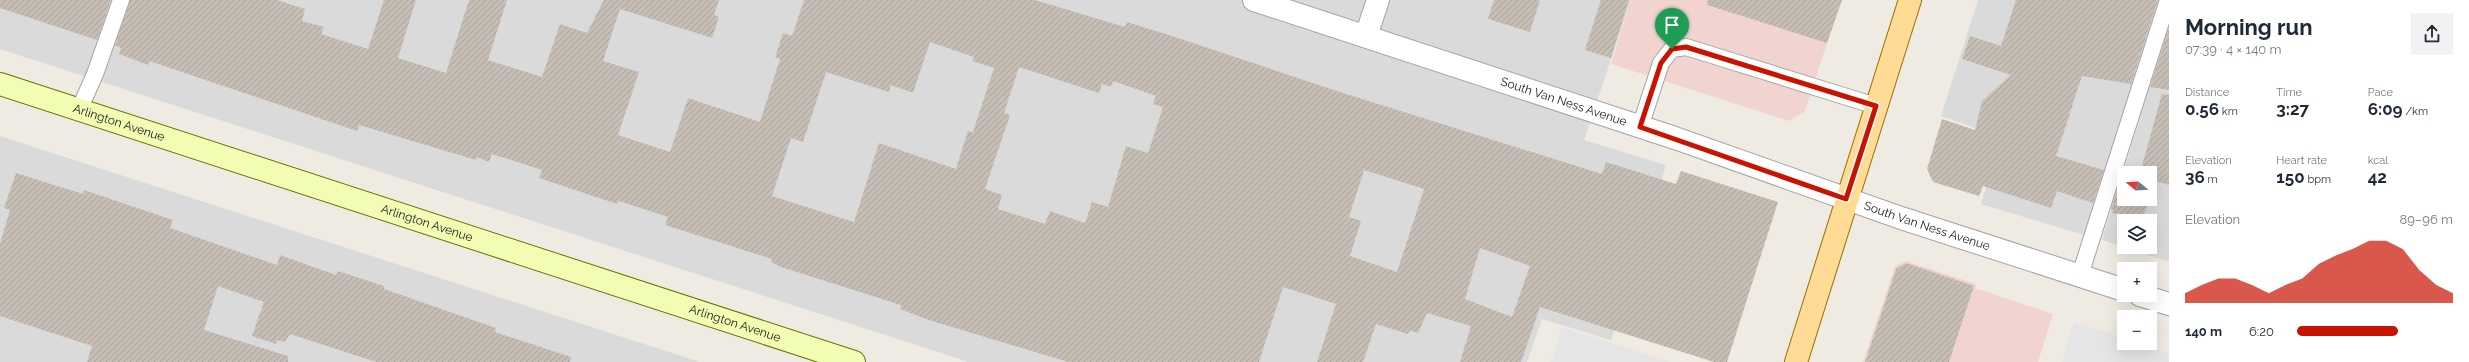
<!DOCTYPE html>
<html lang="en">
<head>
<meta charset="utf-8">
<style>
  body { margin:0; font-family:Raleway,sans-serif; background:#f2f2f3; color:#1f2937; height:100vh; display:flex; flex-direction:column; font-size:15px; white-space:nowrap }
  * { box-sizing:border-box; margin:0 }
  p { font-size:13px; color:#747a83 }
  .icon { flex:none; width:22px; height:22px; fill:none; stroke:currentColor; stroke-width:2; stroke-linecap:round; stroke-linejoin:round }
  .map { position:relative; flex:1; overflow:hidden }
  .drawer { display:flex; flex-direction:column; background:#fff; width:300px }
  .drawer>* { flex:none }
  .needle { width:26px; rotate:288deg }
  .buttons { position:absolute; left:2117px; top:166px; display:grid; gap:8px }
  .buttons a { display:grid; place-items:center; width:40px; height:40px; border-radius:0px; background:#fff; box-shadow:0 4px 16px #0002; font-size:20px }
  .pin { position:absolute; display:grid; place-items:center; width:34px; height:34px; color:#fff; margin:-41px -17px; border-radius:50% 50% 50% 0; rotate:-45deg; box-shadow:0 0 4px #0007 }
  .pin .icon { rotate:45deg }
  .round { display:grid; place-items:center; flex:none; width:42px; height:42px; border-radius:0px; background:#f2f2f3 }
  .overview { display:flex; align-items:center; justify-content:space-between; height:68px; padding:0 16px }
  h1 { font-size:22px; font-weight:700; line-height:30px }
  .figures { display:grid; grid-template-columns:repeat(3,1fr); gap:6px; height:68px; padding:4px 16px }
  .figures div { display:grid; align-content:center }
  .figures b { font-size:17px; font-weight:700 }
  .figures small { font-size:11px; font-weight:400 }
  .figures p { font-size:11px }
  .chart { height:112px; padding:8px 16px }
  .chart p { display:flex; justify-content:space-between }
  .chart svg { width:100%; height:72px; margin-top:4px; fill:#c91200; opacity:.7 }
  ul { padding:0 16px; list-style:none; font-size:13px }
  li { display:grid; grid-template-columns:64px 48px 1fr; align-items:center; height:30px }
  li i { height:10px; border-radius:5px; background:#c91200 }
  main { display:flex; flex:1; min-height:0 }
  .map>svg:first-child { display:block }
</style>
</head>
<body>
<main>
<div class="map">
<svg width="2169" height="362" viewBox="0 0 2169 362">
  <defs>
    <pattern id="building-hatch" width="6" height="6" patternUnits="userSpaceOnUse"><rect width="6" height="6" fill="#c6beb5"/><path d="M-1 1l2-2M0 6l6-6M5 7l2-2" fill="none" stroke="#aaa39b"/></pattern>
  </defs>
  <rect width="100%" height="100%" fill="#efebe2"/>
  <!-- residential -->
  <g fill="#dbdada" fill-rule="evenodd">
    <path d="M0,0H1631L1584,140L1666,165L1611,340L1542,319L1527,362H969L0,49Z"/>
    <path d="M1978,0H2159L2084,235L1981,204L2002,137L1941,116Z"/>
    <path d="M2169,25V262L2102,240ZM2124,173H2150V199H2124ZM2124,221H2150V247H2124Z"/>
    <path d="M0,136L700,362H0Z"/>
  </g>
  <!-- commercial -->
  <g fill="#f1d4d0">
    <path d="M1631,0H1841L1805,111L1789,121L1611,64Z"/>
    <path d="M1906,261L1976,284L1975,288L2053,314L2038,362H1863L1895,266Z"/>
  </g>
  <!-- parking -->
  <g fill="#e5e5e5">
    <path d="M2074,322L2124,338V343H2139L2169,353V362H2062Z"/>
    <path d="M1562,327L1669,362H1551Z"/>
  </g>
  <!-- building -->
  <g fill="url(#building-hatch)" fill-rule="evenodd">
    <path d="M0,0H111L97,40L0,8Z"/>
    <path d="M130,0H277L305,9L302,21L324,27L321,34L368,49L384,0H416L398,58L446,73L469,0H507L488,60L542,77L560,24L587,33L604,0H719L714,15L719,17L712,38L620,9L603,61L639,72L618,135L670,152L688,98L760,122L780,59L775,57L783,33L792,36L804,0H1035L1125,27L1127,22L1175,37L1340,92L1602,174L1606,162L1676,184L1681,171L1778,202L1727,362H1714L1540,307L1521,362H1460L1471,326L1427,313L1418,333L1410,330L1408,334L1376,324L1363,362H1317L1336,304L1283,287L1259,362H1068L929,320L900,309L901,305L781,267L771,262L772,259L665,225L668,217L619,201L617,204L539,178L542,170L492,154L489,162L477,157L476,160L359,125L357,131L149,61L148,65L119,54L121,48L115,45ZM930,42L974,57L972,61L994,68L973,132L968,131L956,169L879,143L854,222L772,196L791,138L803,142L826,72L889,92L891,85L913,93ZM1019,67L1099,93L1102,84L1111,87L1113,81L1156,96L1153,104L1163,107L1148,153L1126,146L1108,207L1092,202L1085,223L1050,211L1045,224L998,209L1002,195L985,189L1010,115L1004,113ZM1364,170L1424,189L1397,272L1350,256L1361,221L1349,217ZM1480,248L1530,266L1512,317L1465,299Z"/>
    <path d="M1494,0H1540L1530,32L1488,19Z"/>
    <path d="M1601,0H1629L1611,58L1585,50Z"/>
    <path d="M1708,0H1842L1827,43L1707,5Z"/>
    <path d="M2016,0H2158L2131,84L2082,76L2056,156L2104,170L2093,203L2057,191L2051,208L1983,186L1979,196L1933,182L1927,169L1942,119L1975,130L1982,101L2011,75L1962,59L1970,36L2001,46Z"/>
    <path d="M2169,28V90L2150,87Z"/>
    <path d="M2162,94L2169,95V185L2150,179V173H2140Z"/>
    <path d="M16,173L83,194L84,190L173,220L170,228L277,265L280,255L336,275L338,271L384,286V289L496,328L495,332L571,357L570,362H376L290,334L285,342L277,340L276,344L252,336L264,302L218,286L204,330L288,356V362H87L92,346L0,316V244L10,210L4,208Z"/>
    <path d="M2122,176H2124V199H2149L2142,221L2112,213L2113,210L2111,209Z"/>
    <path d="M1906,263L1974,286L1949,362H1865L1896,269Z"/>
  </g>
  <g fill="none" stroke-linecap="round" stroke-linejoin="round">
    <!-- lane casing -->
    <g stroke="#a4a4a4" stroke-width="18">
      <g id="lane">
        <path d="M79,110L95,74L121,0"/>
        <path d="M1640,127L1661,63L1672,49L1686,47L1876,106"/>
        <path d="M2080,275L2168,0"/>
      </g>
    </g>
    <!-- street casing -->
    <g stroke="#a4a4a4" stroke-width="24">
      <g id="street">
        <path id="s1" d="M1254,0L1675,138L1901,218L2124,290"/>
        <path d="M1366,36L1378,0"/>
        <path d="M2140,295L2169,304"/>
      </g>
    </g>
    <!-- secondary casing -->
    <g stroke="#607700" stroke-width="24">
      <g id="secondary">
        <path id="s2" d="M0,84L854,362"/>
      </g>
    </g>
    <!-- primary casing -->
    <g stroke="#957100" stroke-width="24">
      <path id="primary" d="M1796,362L1910,0"/>
    </g>
    <!-- lane -->
    <use href="#lane" stroke="#fff" stroke-width="16"/>
    <!-- street -->
    <use href="#street" stroke="#fff" stroke-width="22"/>
    <!-- secondary -->
    <use href="#secondary" stroke="#f2fcb2" stroke-width="22"/>
    <!-- primary -->
    <use href="#primary" stroke="#ffdb96" stroke-width="22"/>
  </g>
  <g fill="none" stroke-linecap="round" stroke-linejoin="round">
    <!-- route casing -->
    <g stroke="#fff" stroke-width="8">
      <path id="route" d="M1686,47L1876,106L1846,199L1640,127L1661,63L1672,49Z"/>
    </g>
    <!-- route -->
    <use href="#route" stroke="#c91200" stroke-width="5"/>
  </g>
  <g text-anchor="middle" dominant-baseline="central" stroke-width="4" stroke-linejoin="round" paint-order="stroke">
    <!-- street labels -->
    <g font-size="12" fill="#1d1d1d" stroke="#fff">
      <text stroke="none"><textPath href="#s1" startOffset="326">South Van Ness Avenue</textPath></text>
      <text stroke="none"><textPath href="#s2" startOffset="125">Arlington Avenue</textPath></text>
      <text stroke="none"><textPath href="#s2" startOffset="449">Arlington Avenue</textPath></text>
      <text stroke="none"><textPath href="#s1" startOffset="710">South Van Ness Avenue</textPath></text>
      <text stroke="none"><textPath href="#s2" startOffset="773">Arlington Avenue</textPath></text>
    </g>
  </g>
</svg>
<div class="buttons">
<a><svg class="needle" viewBox="-14 -14 28 28"><path d="M0-13l5 13h-10z" fill="#e53935"/><path d="M0 13l5-13h-10z" fill="#747a83"/></svg></a>
<a><svg class="icon" aria-label="layers" viewBox="0 0 24 24"><path d="M12 4l9 5-9 5-9-5zM3 14l9 5 9-5"/></svg></a>
<a>+</a>
<a>−</a>
</div>
<div class="pin" style="left:1672px;top:49px;background:#1e9e55"><svg class="icon" aria-label="arrive" viewBox="0 0 24 24"><path d="M6 21V4h12l-3 4 3 4H6"/></svg></div>
</div>
<section class="drawer">
<div class="overview"><div><h1>Morning run</h1><p>07:39 · 4 × 140 m</p></div><a class="round"><svg class="icon" aria-label="share" viewBox="0 0 24 24"><path d="M12 15V3M7 8l5-5 5 5M5 13v7h14v-7"/></svg></a></div>
<div class="figures">
<div><p>Distance</p><b>0.56<small> km</small></b></div>
<div><p>Time</p><b>3:27</b></div>
<div><p>Pace</p><b>6:09<small> /km</small></b></div>
</div>
<div class="figures">
<div><p>Elevation</p><b>36<small> m</small></b></div>
<div><p>Heart rate</p><b>150<small> bpm</small></b></div>
<div><p>kcal</p><b>42</b></div>
</div>
<div class="chart"><p><span>Elevation</span>89–96 m</p>
<svg viewBox="0 0 160 44" preserveAspectRatio="none"><path d="M0 44V38L10 33L20 29L30 29L40 33L50 38L60 33L70 29L80 20L90 15L100 11L110 6L120 6L130 11L140 24L150 33L160 38V44z"/></svg>
</div>
<ul>
<li><b>140 m</b>6:20<i style="width:65%"></i></li>
</ul>
</section>
</main>
</body>
</html>
